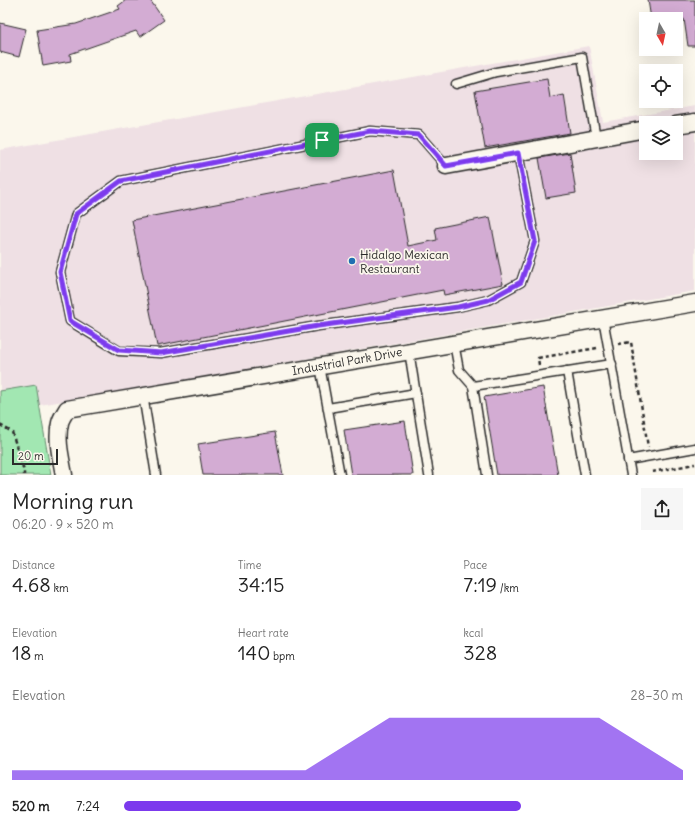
<!DOCTYPE html>
<html lang="en">
<head>
<meta charset="utf-8">
<style>
  body { margin:0; font-family:Delius,sans-serif; background:#f6f6f6; color:#222; height:100vh; display:flex; flex-direction:column; font-size:15px; white-space:nowrap }
  * { box-sizing:border-box; margin:0 }
  p { font-size:13px; color:#767676 }
  .icon { flex:none; width:22px; height:22px; fill:none; stroke:currentColor; stroke-width:2; stroke-linecap:round; stroke-linejoin:round }
  .map { position:relative; height:475px; overflow:hidden }
  .sheet { display:flex; flex-direction:column; background:#fff; flex:1 }
  .sheet>* { flex:none }
  .needle { width:26px; rotate:171deg }
  .fabs { position:absolute; left:639px; top:12px; display:grid; gap:8px }
  .fabs a { display:grid; place-items:center; width:44px; height:44px; border-radius:0px; background:#fff; box-shadow:0 4px 16px #0002; font-size:20px }
  .scale { position:absolute; left:12px; bottom:10px; width:46px; box-sizing:border-box; padding-left:4px; border:2px solid #2b2b2b; border-top:0; font-size:11px; line-height:14px; white-space:nowrap; color:#2b2b2b; -webkit-text-stroke:3px #fbf7ec; paint-order:stroke }
  .pin { position:absolute; display:grid; place-items:center; width:34px; height:34px; color:#fff; margin:-17px; border-radius:8px; box-shadow:0 2px 6px #0006 }
  .round { display:grid; place-items:center; flex:none; width:42px; height:42px; border-radius:0px; background:#f6f6f6 }
  .headline { display:flex; align-items:center; justify-content:space-between; height:68px; padding:0 12px }
  h1 { font-size:22px; font-weight:600; line-height:30px }
  .figures { display:grid; grid-template-columns:repeat(3,1fr); gap:6px; height:68px; padding:4px 12px }
  .figures div { display:grid; align-content:center }
  .figures b { font-size:20px; font-weight:600 }
  .figures small { font-size:11px; font-weight:400 }
  .figures p { font-size:11px }
  .chart { height:112px; padding:8px 12px }
  .chart p { display:flex; justify-content:space-between }
  .chart svg { width:100%; height:72px; margin-top:4px; fill:#7c3aed; opacity:.7 }
  ul { padding:0 12px; list-style:none; font-size:13px }
  li { display:grid; grid-template-columns:64px 48px 1fr; align-items:center; height:30px }
  li i { height:10px; border-radius:5px; background:#7c3aed }
  .map>svg:first-child { display:block }
</style>
</head>
<body>
<div class="map">
<svg width="695" height="475" viewBox="0 0 695 475">
  <rect width="100%" height="100%" fill="#fbf7ec"/>
  <filter id="ink" filterUnits="userSpaceOnUse"><feTurbulence type="fractalNoise" baseFrequency=".025" numOctaves="2"/><feDisplacementMap in="SourceGraphic" scale="8" xChannelSelector="R" yChannelSelector="G"/><feConvolveMatrix kernelMatrix="1 2 1 2 8 2 1 2 1" color-interpolation-filters="sRGB"/></filter>
  <g filter="url(#ink)">
    <!-- built -->
    <path fill="#efe0e4" fill-rule="evenodd" d="M589,46L603,122L695,106V291L0,412V150ZM646,123H676V153H646Z"/>
    <!-- green -->
    <path fill="#a2e7b2" stroke="#66896e" d="M36,385L51,475H0V391Z"/>
    <!-- building -->
    <g fill="#d3acd3" stroke="#2b2b2b">
      <path d="M126,0H150L164,20L140,37L136,31L70,54L71,61L43,66L37,30L76,24L120,9L118,6Z"/>
      <path d="M648,0H695V46H688L684,19H651Z"/>
      <path d="M0,23L26,29L19,57L0,52Z"/>
      <path d="M547,79L550,98L564,95L570,133L485,148L475,91Z"/>
      <path d="M570,153L576,193L546,198L539,158Z"/>
      <path d="M394,170L408,246L437,240L435,228L490,217L503,284L444,295L443,290L157,346L132,220Z"/>
      <path d="M543,387L558,475H497L484,397Z"/>
      <path d="M405,421L413,475H351L344,430Z"/>
      <path d="M275,432L283,475H203L198,444Z"/>
    </g>
    <g fill="none" stroke-linecap="round" stroke-linejoin="round">
      <!-- service casing -->
      <g stroke="#2b2b2b" stroke-width="11">
        <g id="service">
          <path d="M456,84L496,72L582,57L596,138"/>
          <path d="M446,166L419,135L370,131L121,181L76,214L60,272L70,321L119,351L161,353L318,326L458,307L488,300L521,282L535,241L518,153"/>
          <path d="M603,318L631,475"/>
          <path d="M454,343L459,370L473,386L487,475"/>
          <path d="M409,351L429,475"/>
          <path d="M320,366L340,475"/>
          <path d="M567,371L585,475"/>
          <path d="M473,386L612,364"/>
          <path d="M143,395L156,475"/>
          <path d="M328,408L416,393"/>
          <path d="M628,460L695,448"/>
        </g>
      </g>
      <!-- minor casing -->
      <g stroke="#2b2b2b" stroke-width="19">
        <g id="minor">
          <path d="M676,125L695,122"/>
          <path d="M446,166L646,129"/>
          <path d="M64,475C61,458 56,440 60,423C61,418 65,413 67,409L695,303"/>
        </g>
      </g>
      <!-- path -->
      <g stroke="#2b2b2b" stroke-width="2.5" stroke-dasharray="4 3" stroke-linecap="butt">
        <path d="M618,344L631,342L648,447"/>
        <path d="M539,365L538,358L597,348"/>
        <path d="M0,425L12,432L24,471V475"/>
        <path d="M652,472L695,464"/>
      </g>
      <!-- service -->
      <use href="#service" stroke="#fbf7ec" stroke-width="8"/>
      <!-- minor -->
      <use href="#minor" stroke="#fbf7ec" stroke-width="16"/>
    </g>
  </g>
  <g fill="none" stroke-linecap="round" stroke-linejoin="round" filter="url(#ink)">
    <!-- route casing -->
    <g stroke="#fff" stroke-width="8">
      <path id="route" d="M370,131L419,135L446,166L518,153L535,241L521,282L488,300L458,307L318,326L161,353L119,350L70,321L60,272L76,214L121,181Z"/>
    </g>
    <!-- route -->
    <use href="#route" stroke="#7c3aed" stroke-width="5"/>
  </g>
  <!-- markers -->
  <circle fill="#1f6fb2" stroke="#fbf7ec" stroke-width="1.5" cx="352" cy="261" r="4"/>
  <g text-anchor="middle" dominant-baseline="central" stroke-width="3.5" stroke-linejoin="round" paint-order="stroke">
    <!-- poi labels -->
    <g font-size="12" fill="#2b2b2b" stroke="#fbf7ec" text-anchor="start">
      <text x="360" y="254">Hidalgo Mexican<tspan x="360" dy="14">Restaurant</tspan></text>
    </g>
    <!-- street labels -->
    <g font-size="12" fill="#2b2b2b" stroke="#fbf7ec">
      <text transform="translate(347 361) rotate(-10)">Industrial Park Drive</text>
    </g>
  </g>
</svg>
<div class="fabs">
<a><svg class="needle" viewBox="-14 -14 28 28"><path d="M0-13l5 13h-10z" fill="#e53935"/><path d="M0 13l5-13h-10z" fill="#767676"/></svg></a>
<a><svg class="icon" aria-label="locate" viewBox="0 0 24 24"><circle cx="12" cy="12" r="6"/><path d="M12 2v4M12 18v4M2 12h4M18 12h4"/></svg></a>
<a><svg class="icon" aria-label="layers" viewBox="0 0 24 24"><path d="M12 4l9 5-9 5-9-5zM3 14l9 5 9-5"/></svg></a>
</div>
<div class="scale">20 m</div>
<div class="pin" style="left:322px;top:140px;background:#1e9e55"><svg class="icon" aria-label="arrive" viewBox="0 0 24 24"><path d="M6 21V4h12l-3 4 3 4H6"/></svg></div>
</div>
<section class="sheet">
<div class="headline"><div><h1>Morning run</h1><p>06:20 · 9 × 520 m</p></div><a class="round"><svg class="icon" aria-label="share" viewBox="0 0 24 24"><path d="M12 15V3M7 8l5-5 5 5M5 13v7h14v-7"/></svg></a></div>
<div class="figures">
<div><p>Distance</p><b>4.68<small> km</small></b></div>
<div><p>Time</p><b>34:15</b></div>
<div><p>Pace</p><b>7:19<small> /km</small></b></div>
</div>
<div class="figures">
<div><p>Elevation</p><b>18<small> m</small></b></div>
<div><p>Heart rate</p><b>140<small> bpm</small></b></div>
<div><p>kcal</p><b>328</b></div>
</div>
<div class="chart"><p><span>Elevation</span>28–30 m</p>
<svg viewBox="0 0 160 44" preserveAspectRatio="none"><path d="M0 44V38L10 38L20 38L30 38L40 38L50 38L60 38L70 38L80 22L90 6L100 6L110 6L120 6L130 6L140 6L150 22L160 38V44z"/></svg>
</div>
<ul>
<li><b>520 m</b>7:24<i style="width:71%"></i></li>
</ul>
</section>
</body>
</html>
